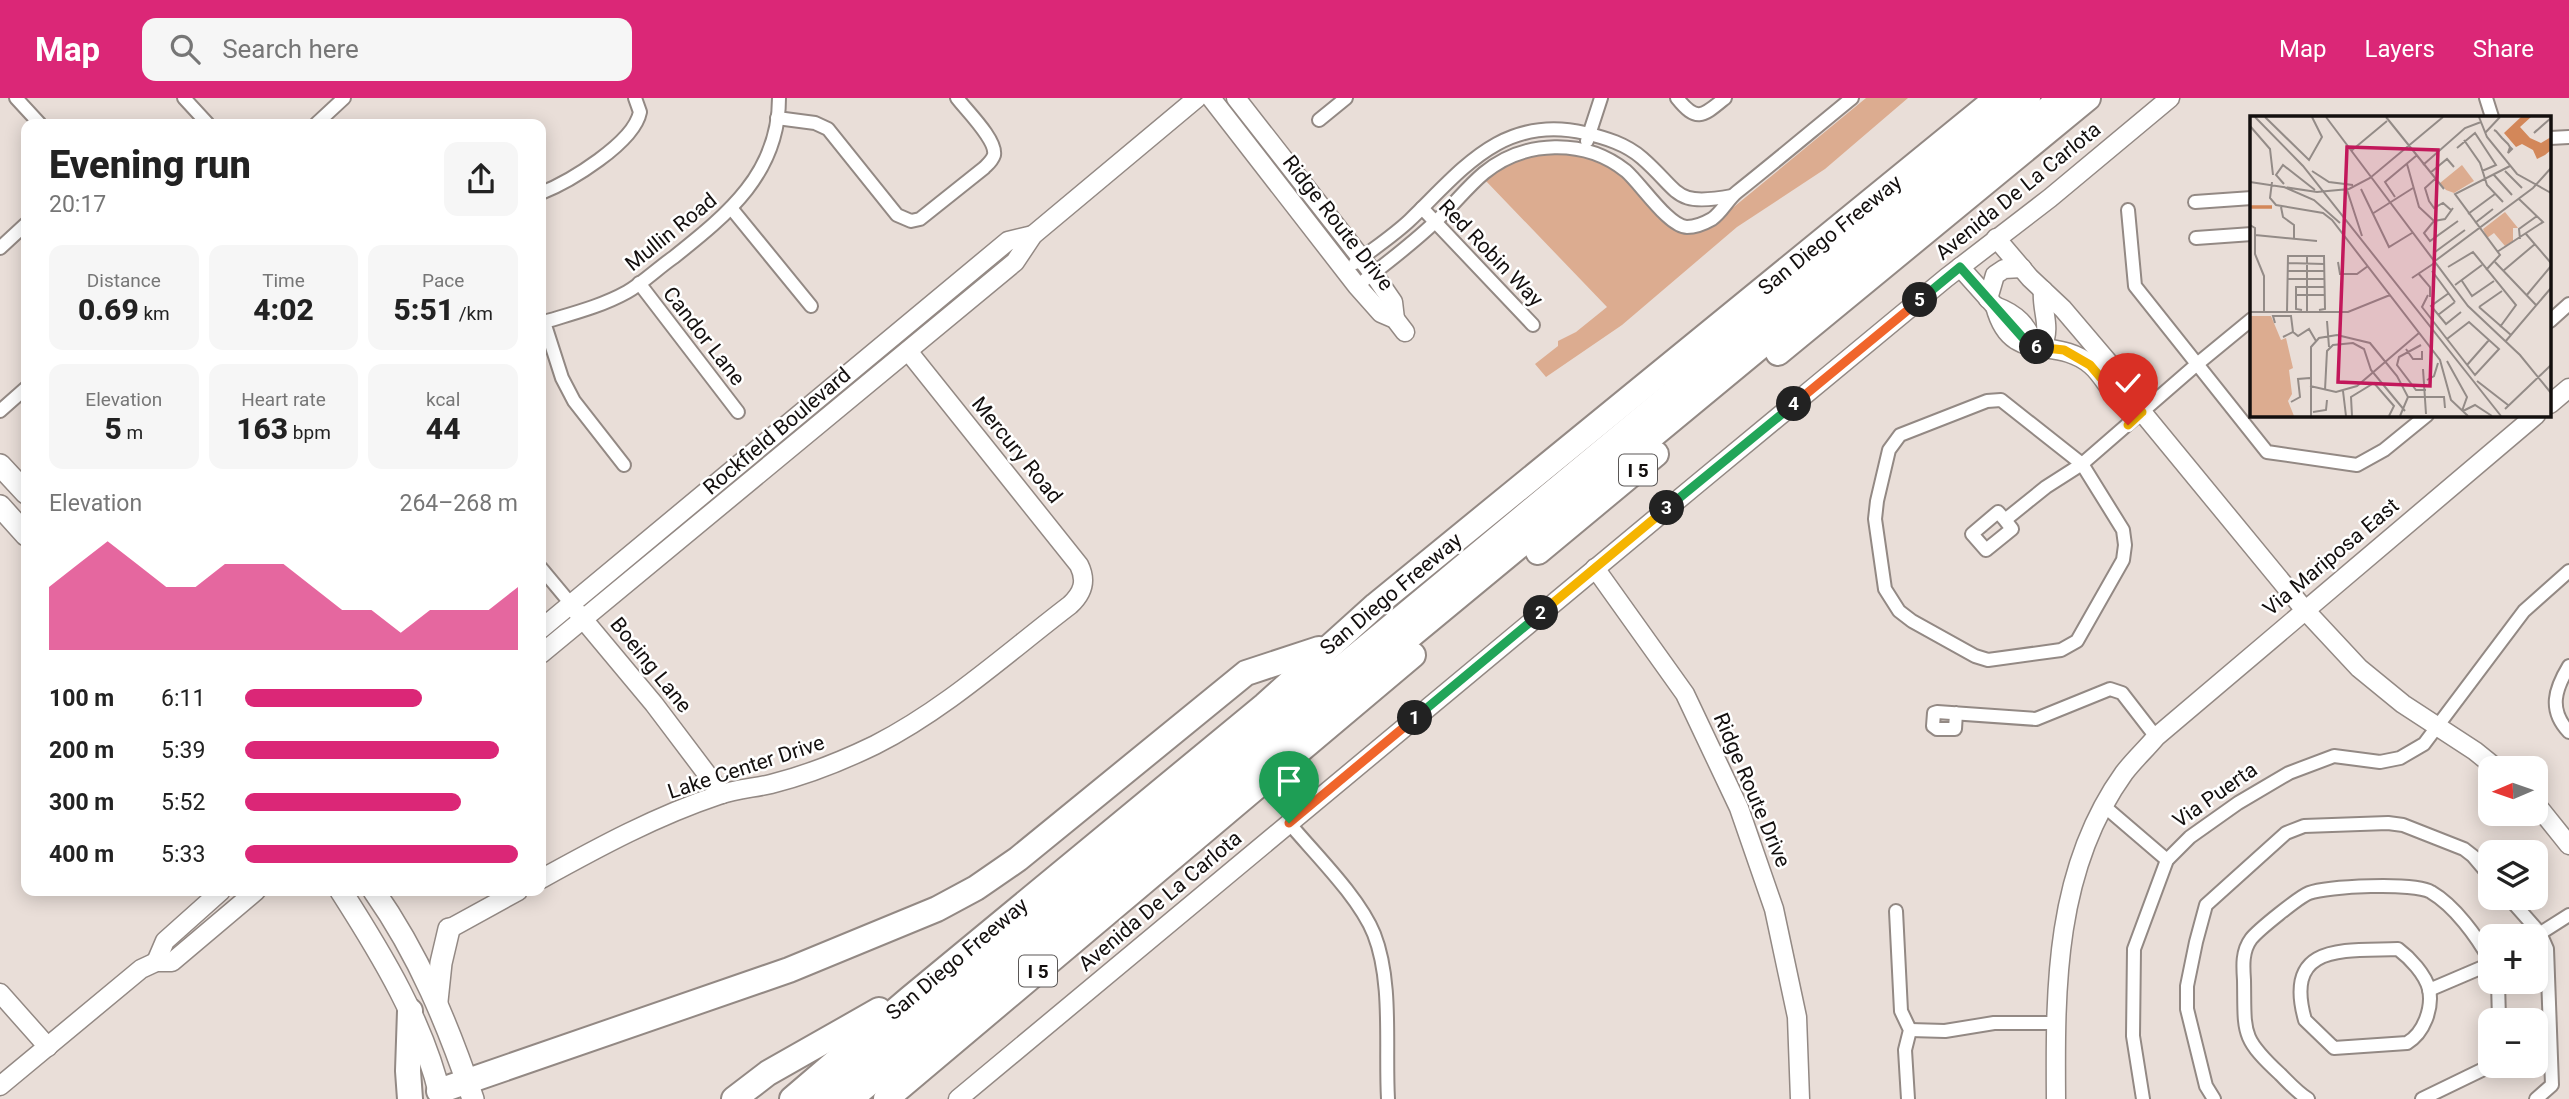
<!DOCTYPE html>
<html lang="en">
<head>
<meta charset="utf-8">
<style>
  body { margin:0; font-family:Roboto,sans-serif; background:#f6f6f6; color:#222; height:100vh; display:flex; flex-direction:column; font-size:26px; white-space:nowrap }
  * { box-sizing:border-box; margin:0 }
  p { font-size:23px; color:#767676 }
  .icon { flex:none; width:38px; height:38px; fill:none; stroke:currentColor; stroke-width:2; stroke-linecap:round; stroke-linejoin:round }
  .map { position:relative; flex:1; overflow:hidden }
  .drawer { position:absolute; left:21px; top:21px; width:525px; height:777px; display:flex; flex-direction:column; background:#fff; border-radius:14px; box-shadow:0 4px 18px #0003 }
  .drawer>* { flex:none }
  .needle { width:46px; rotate:268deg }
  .buttons { position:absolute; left:2478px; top:658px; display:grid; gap:14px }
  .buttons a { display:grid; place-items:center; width:70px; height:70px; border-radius:14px; background:#fff; box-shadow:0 4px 18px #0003; font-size:35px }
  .pin { position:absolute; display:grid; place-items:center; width:60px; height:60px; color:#fff; margin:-72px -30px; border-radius:50% 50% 50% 0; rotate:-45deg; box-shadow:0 0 7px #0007 }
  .pin .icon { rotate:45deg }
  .km { position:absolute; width:35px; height:35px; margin:-18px; border-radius:50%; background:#222; color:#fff; font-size:19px; line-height:35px; text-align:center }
  .round { display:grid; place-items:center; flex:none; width:74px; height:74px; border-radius:14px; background:#f6f6f6 }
  .summary { display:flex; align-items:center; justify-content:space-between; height:119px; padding:0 28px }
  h1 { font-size:38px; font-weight:800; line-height:52px }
  .figures { display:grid; grid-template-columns:repeat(3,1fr); gap:10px; height:119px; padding:7px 28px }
  .figures div { display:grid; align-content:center; border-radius:14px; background:#f6f6f6; text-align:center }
  .figures b { font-size:30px; font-weight:800 }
  .figures small { font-size:19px; font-weight:400 }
  .figures p { font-size:19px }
  .chart { height:196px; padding:14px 28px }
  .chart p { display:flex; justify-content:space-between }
  .chart svg { width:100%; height:126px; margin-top:7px; fill:#db2777; opacity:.7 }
  ul { padding:0 28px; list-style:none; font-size:23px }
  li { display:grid; grid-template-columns:112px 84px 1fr; align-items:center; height:52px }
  li i { height:18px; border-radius:9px; background:#db2777 }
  header { display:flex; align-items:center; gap:42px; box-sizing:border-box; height:98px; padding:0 35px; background:#db2777; color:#fff }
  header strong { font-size:33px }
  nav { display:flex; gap:38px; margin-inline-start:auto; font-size:24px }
  .search { width:490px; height:63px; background:#f6f6f6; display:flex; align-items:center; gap:18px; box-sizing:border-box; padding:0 24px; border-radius:14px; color:#767676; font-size:26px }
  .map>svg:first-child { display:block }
</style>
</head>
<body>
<header>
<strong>Map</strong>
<div class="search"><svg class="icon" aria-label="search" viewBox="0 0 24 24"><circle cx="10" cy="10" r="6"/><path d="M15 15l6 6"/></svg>Search here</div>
<nav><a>Map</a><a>Layers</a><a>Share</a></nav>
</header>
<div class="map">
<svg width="2569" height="1001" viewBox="0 0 2569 1001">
  <rect width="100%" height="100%" fill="#e9ded8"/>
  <!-- green -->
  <path fill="#dcac90" d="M1866,0H1908L1825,71L1737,129L1622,227L1546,279L1535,266L1558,248V243L1576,234L1607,209L1485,82L1501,71L1527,59L1555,55L1581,57L1605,67L1627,81L1669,127L1683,135L1703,131L1735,108Z"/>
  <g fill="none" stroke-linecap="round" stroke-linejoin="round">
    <!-- street casing -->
    <g stroke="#938984" stroke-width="16">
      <g id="street">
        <path d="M16,0L40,26"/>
        <path d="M184,0L208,26"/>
        <path d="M1677,0C1697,25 1703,18 1725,0"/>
        <path d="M2486,0L2492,19"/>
        <path d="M777,20L815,25L828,31L897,117L911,123L920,121L984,70C988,66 992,63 994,57C997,42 966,12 957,0"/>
        <path d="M1319,22L1346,0"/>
        <path d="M316,26L344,0"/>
        <path d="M2550,40L2569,39"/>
        <path d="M1587,43L1601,0"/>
        <path d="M541,95C569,84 634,45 640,14L635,0"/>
        <path d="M2195,104L2252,100"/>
        <path d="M731,110L811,208"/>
        <path d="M1422,110L1533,227"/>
        <path d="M2128,112L2135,188L2267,354L2357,367L2384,352L2427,317"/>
        <path d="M2196,140L2252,136"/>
        <path d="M0,150L26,126"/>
        <path d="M1355,165C1373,151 1393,138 1410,122C1462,72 1502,16 1585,35C1606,40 1626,46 1642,60C1681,94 1673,109 1732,98"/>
        <path d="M639,185L738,314"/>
        <path d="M1357,188C1384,167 1411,147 1435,124C1452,109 1466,90 1484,75C1524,42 1585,40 1626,73C1641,86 1669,129 1687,129C1695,129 1705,125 1712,121C1722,114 1728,101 1737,94C1776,63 1814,31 1852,0"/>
        <path d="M2550,223L2569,206"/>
        <path d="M544,224L562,280L574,303L624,367"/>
        <path d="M541,225C570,216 600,209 627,194C643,185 658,170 674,159C728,116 779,75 779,0"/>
        <path d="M2001,302L2082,366L2123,432L2125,447L2123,462L2077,543L2061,552L1988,562L1975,558L1912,523L1899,513L1885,491L1875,421L1877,403L1889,352L1900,337L1987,303Z"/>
        <path d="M0,313L26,290"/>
        <path d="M2005,422L1998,414L1972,436L1986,452L2012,431L2005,422L2046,389L2082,366L2196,267L2252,221"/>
        <path d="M541,470L571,506"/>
        <path d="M2569,568C2555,591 2548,612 2569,634"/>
        <path d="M1956,615L1955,631H1937L1933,628L1934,615L1937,614L2036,621L2110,591L2122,595L2156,639"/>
        <path d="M2104,708L2167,762"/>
        <path d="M1289,725C1315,756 1359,799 1374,836C1393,884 1385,949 1388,1001"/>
        <path d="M2509,800L2540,835L2547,851L2552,987L2536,1001"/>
        <path d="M1896,813L1901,913L1910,932L1905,952L1908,1001"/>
        <path d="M2536,838L2569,817"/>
        <path d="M2398,851C2410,860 2425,876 2429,891C2433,910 2424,935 2407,945L2334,950L2305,922C2283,844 2345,853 2398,851Z"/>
        <path d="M2498,884L2499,922"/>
        <path d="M2429,892L2490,866"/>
        <path d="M1910,932L1945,933L1994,925H2055"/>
        <path d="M2143,1001L2133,938L2134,851L2167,762L2190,739L2238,705L2289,675L2334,658L2380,664L2400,660L2424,646L2524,513L2569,473"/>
        <path d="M2214,1001L2206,988L2187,911V888L2196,844L2206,807L2286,735L2304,728L2388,725L2403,727L2464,751L2473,758L2490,778"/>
        <path d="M2308,1001C2298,995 2289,985 2280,976C2240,939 2245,935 2244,882C2243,868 2242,853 2251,841C2258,832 2299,799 2309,795C2327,788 2415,784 2431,794C2455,808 2477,839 2490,862"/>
        <path d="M2422,1001L2490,968"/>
      </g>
    </g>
    <!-- secondary casing -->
    <g stroke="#938984" stroke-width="21">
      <g id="secondary">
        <path d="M1211,0L1357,188L1381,215L1395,221L1405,234"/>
        <path d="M1236,0L1373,175L1393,204L1395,221"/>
        <path d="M1996,140L2030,180L2063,211L2137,298L2142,314L2304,511L2359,570L2403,606L2475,653L2496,670"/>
        <path d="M1960,169L2002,216"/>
        <path d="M1988,201L1995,177L2004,171L2022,170"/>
        <path d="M1995,208C2011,269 2054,236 2091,267C2103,277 2110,294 2122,305C2127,310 2136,312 2142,314"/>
        <path d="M1995,208C2017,216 2027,227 2035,248"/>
        <path d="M2042,249C2052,228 2041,213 2043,192"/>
        <path d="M2550,306L2569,290"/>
        <path d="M1595,470L1685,596L1739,710L1774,811L1797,919L1800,1001"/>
        <path d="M578,515L654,606L722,696"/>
        <path d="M541,531L1008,143L1033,137"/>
        <path d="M541,556L1015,164L1033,137L1197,0"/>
        <path d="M2536,706L2569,747"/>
        <path d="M541,781C599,749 656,718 719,697C736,691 754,690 771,686C807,677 842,663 875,647C946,611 1007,555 1070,507C1083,495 1087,483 1079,467L908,253"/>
        <path d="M449,831L518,793"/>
        <path d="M156,864L165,843L221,793"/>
        <path d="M0,895L48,949"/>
        <path d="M0,988L141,871L156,864H172L256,793"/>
        <path d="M958,1001L1691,391L1946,180L2050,100L2170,0"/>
        <path d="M2056,1001C2055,888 2055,771 2124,675C2134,662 2146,651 2156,639L2536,317"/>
      </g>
    </g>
    <!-- primary casing -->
    <g stroke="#938984" stroke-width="24">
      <g id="primary">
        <path d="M0,367L26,395"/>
        <path d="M0,408L26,437"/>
        <path d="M341,793C382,857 424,926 441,1001"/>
        <path d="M374,793C419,857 448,927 473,1001"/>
        <path d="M437,903L441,865L449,831"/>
      </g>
    </g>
    <!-- highway casing -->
    <g stroke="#938984" stroke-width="28">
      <g id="highway">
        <path d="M1778,255L2088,0"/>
        <path d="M1538,454L1656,356"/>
        <path d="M410,913L408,973L410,1001"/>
        <path d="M439,993L789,872L937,811L976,790L1018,761L1246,575L1319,551"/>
        <path d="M734,1001L768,975L879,912"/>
        <path d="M792,1001L909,901L1265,607L1376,507L1997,0"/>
        <path d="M822,1001L2028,0"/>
        <path d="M850,1001L2061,0"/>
        <path d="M886,1001L1413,557"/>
      </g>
    </g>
    <!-- street -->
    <use href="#street" stroke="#fff" stroke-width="12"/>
    <!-- secondary -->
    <use href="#secondary" stroke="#fff" stroke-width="18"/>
    <!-- primary -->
    <use href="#primary" stroke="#fff" stroke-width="21"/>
    <!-- highway -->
    <use href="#highway" stroke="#fff" stroke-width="24"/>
  </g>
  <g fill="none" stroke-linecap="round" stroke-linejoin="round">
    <!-- split-1 casing -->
    <g stroke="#fff" stroke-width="14">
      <path id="split-1" d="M1289,725L1415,620"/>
    </g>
    <!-- split-2 casing -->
    <g stroke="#fff" stroke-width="14">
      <path id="split-2" d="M1415,620L1541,515"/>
    </g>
    <!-- split-3 casing -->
    <g stroke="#fff" stroke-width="14">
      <path id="split-3" d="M1541,515L1667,410"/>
    </g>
    <!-- split-4 casing -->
    <g stroke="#fff" stroke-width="14">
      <path id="split-4" d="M1667,410L1794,306"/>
    </g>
    <!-- split-5 casing -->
    <g stroke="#fff" stroke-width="14">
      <path id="split-5" d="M1794,306L1920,202"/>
    </g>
    <!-- split-6 casing -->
    <g stroke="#fff" stroke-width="14">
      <path id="split-6" d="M1920,202L1960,169L2023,240L2037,249"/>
    </g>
    <!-- split-7 casing -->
    <g stroke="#fff" stroke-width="14">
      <path id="split-7" d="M2037,249L2064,252L2090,267L2124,307L2142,314L2128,327"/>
    </g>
    <!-- split-1 -->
    <use href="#split-1" stroke="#f0652b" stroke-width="9"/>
    <!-- split-2 -->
    <use href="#split-2" stroke="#22a559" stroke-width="9"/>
    <!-- split-3 -->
    <use href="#split-3" stroke="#f5b400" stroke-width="9"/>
    <!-- split-4 -->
    <use href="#split-4" stroke="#22a559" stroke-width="9"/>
    <!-- split-5 -->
    <use href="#split-5" stroke="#f0652b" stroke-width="9"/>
    <!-- split-6 -->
    <use href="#split-6" stroke="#22a559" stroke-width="9"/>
    <!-- split-7 -->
    <use href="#split-7" stroke="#f5b400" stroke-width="9"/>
  </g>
  <g text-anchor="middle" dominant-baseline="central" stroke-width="5" stroke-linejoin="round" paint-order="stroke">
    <!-- shield labels -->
    <g fill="#fff" stroke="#5a5756" stroke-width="2">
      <rect x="1619" y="356.5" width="38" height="31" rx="5"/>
      <rect x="1019" y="857.5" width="38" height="31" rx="5"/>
    </g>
    <g font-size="19" font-weight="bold" fill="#130f0e">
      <text x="1638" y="372">I 5</text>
      <text x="1038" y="873">I 5</text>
    </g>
    <!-- street labels -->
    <g font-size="21" fill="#130f0e" stroke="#fff">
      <text transform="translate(2018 93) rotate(-39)">Avenida De La Carlota</text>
      <text transform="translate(1338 125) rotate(52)">Ridge Route Drive</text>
      <text transform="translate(671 134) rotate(-39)">Mullin Road</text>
      <text transform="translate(1830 137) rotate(-39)">San Diego Freeway</text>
      <text transform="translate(1491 155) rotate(46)">Red Robin Way</text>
      <text transform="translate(704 238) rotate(52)">Candor Lane</text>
      <text transform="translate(777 333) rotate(-40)">Rockfield Boulevard</text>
      <text transform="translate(1017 352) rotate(51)">Mercury Road</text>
      <text transform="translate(2331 459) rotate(-40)">Via Mariposa East</text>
      <text transform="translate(1391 496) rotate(-40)">San Diego Freeway</text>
      <text transform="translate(651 567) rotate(51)">Boeing Lane</text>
      <text transform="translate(746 669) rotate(-18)">Lake Center Drive</text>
      <text transform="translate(1752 692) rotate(67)">Ridge Route Drive</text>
      <text transform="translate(2215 697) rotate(-35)">Via Puerta</text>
      <text transform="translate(1160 803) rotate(-40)">Avenida De La Carlota</text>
      <text transform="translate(957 861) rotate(-40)">San Diego Freeway</text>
    </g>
  </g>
  <!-- overview -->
  <g transform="translate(2250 18)">
    <rect width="301" height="301" fill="#e9ded8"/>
    <path d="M212,49L224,65L204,77L196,74L190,67ZM255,96L268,112H263V125L255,130L244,117L237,122L233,113ZM0,200H21L31,224L36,222L43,252L39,254L42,278L38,285L44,300H0Z" fill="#dcac90"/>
    <path d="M271,1H281L270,11L280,22L291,27L301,21V34L295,39L287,43L283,34L272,28L266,31L254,17Z" fill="#d38759"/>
    <path fill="none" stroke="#d38759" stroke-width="3.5" d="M0,91H22"/>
    <path fill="none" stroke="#938b87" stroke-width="2" d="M5,1L53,50L251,300M15,1L59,44L72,21L62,1M76,1L218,190L270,239L301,277M136,1L194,73M229,1L237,21L267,58L301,77M0,10L20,33L23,59M244,14L246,15L252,22L258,28L260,31L262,33L258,37L260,31M287,14L284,17L301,2M235,17L250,1M214,24L230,47L237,69L253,86M207,32L225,17L246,49L232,55M101,35L137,5M157,48L169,91L184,105M173,49L215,12L231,6M62,55L79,66L103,69M255,55L272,72M180,57L197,43L204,51M244,59L262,79M185,63L175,72L179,85L184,92L193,87L201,94M0,66L67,76L99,73L120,62L193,1M22,66L20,82L26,89L73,97L82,104L190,244L201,284L218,300M34,68L26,59L33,49L65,74M34,71L64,84L90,107M96,71L112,120M111,73L139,131L162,117M145,81L135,66L166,40M31,91L33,101L44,109V124M122,98L163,72M218,98L245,78M184,105L174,117L180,125L208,105M184,105L195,103L203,92M225,107L243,93M0,109L5,112V138L14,160V196M276,118L301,147M5,119L67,125M270,123L269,113L287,100M185,136L215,114M247,136L293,106L269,83M57,140V196M185,145L283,72L301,52M88,146L90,158H107L118,150M245,146L286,189M38,147L74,148M198,151L223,136L266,189L250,211M236,154L250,139L205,78L260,50M38,155H75M182,155L205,186M253,155L285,128M168,157L180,171V181M162,162L186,146M38,163H75M212,165L222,180L244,165M205,169L232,149M45,171H75M46,171V193L52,194M199,177L181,190L196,208L211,196M46,179H75M178,179L172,191L225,259L249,233L219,206L197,223M276,180L301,150M229,191L261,219M229,191L252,175M0,196H98L140,179M37,196L38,140H74L75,193L69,194M188,199L205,186M77,205L79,231M25,207L23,200H41L43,216L33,221M43,216L48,220L59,213L66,225M255,226L301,172M171,229L149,241L147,249L166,274H176M156,233L163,243H172V235M197,245L217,281L212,295M217,249L239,224M173,253L176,298M177,264L184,260L188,247M227,265L258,289M60,270L86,276L107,270L169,217M75,274L77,235L83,229L103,227L114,233L121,254L155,295M93,275L96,300M158,281H194L195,292M41,286L50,281L48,263L60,262M255,293L301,249M213,295L225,289L242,300M63,296L76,294L77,284M61,300V231L69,222L87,219L120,227L147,260L158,281L150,300M102,300L101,281L124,267L144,290L139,300"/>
    <path fill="#c2185b" fill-opacity="0.15" stroke="#c2185b" stroke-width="3.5" d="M97,31L188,34L180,270L88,266Z"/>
    <rect width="301" height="301" fill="none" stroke="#130f0e" stroke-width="3.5"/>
  </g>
</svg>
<div class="buttons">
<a><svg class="needle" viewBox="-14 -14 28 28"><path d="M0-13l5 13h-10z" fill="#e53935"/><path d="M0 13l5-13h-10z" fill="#767676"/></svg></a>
<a><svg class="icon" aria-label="layers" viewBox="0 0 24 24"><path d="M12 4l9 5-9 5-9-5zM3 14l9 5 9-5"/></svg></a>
<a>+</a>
<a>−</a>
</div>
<div class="pin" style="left:1289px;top:725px;background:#1e9e55"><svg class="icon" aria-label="arrive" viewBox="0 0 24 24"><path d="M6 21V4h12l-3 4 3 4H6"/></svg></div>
<div class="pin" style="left:2128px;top:327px;background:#d93025"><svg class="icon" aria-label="check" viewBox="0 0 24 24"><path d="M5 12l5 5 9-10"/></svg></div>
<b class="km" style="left:1415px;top:620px">1</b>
<b class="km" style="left:1541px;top:515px">2</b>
<b class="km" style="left:1667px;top:410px">3</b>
<b class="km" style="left:1794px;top:306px">4</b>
<b class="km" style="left:1920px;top:202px">5</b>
<b class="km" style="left:2037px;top:249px">6</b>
<section class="drawer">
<div class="summary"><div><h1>Evening run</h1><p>20:17</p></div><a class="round"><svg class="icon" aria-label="share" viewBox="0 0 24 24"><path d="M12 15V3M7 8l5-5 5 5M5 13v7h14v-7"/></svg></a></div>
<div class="figures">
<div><p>Distance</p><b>0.69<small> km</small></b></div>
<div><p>Time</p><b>4:02</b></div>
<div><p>Pace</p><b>5:51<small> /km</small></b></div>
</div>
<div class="figures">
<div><p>Elevation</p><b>5<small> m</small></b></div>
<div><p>Heart rate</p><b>163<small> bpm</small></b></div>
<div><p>kcal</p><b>44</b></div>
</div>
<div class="chart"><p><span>Elevation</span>264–268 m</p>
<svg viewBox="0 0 160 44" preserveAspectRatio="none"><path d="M0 44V22L10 14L20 6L30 14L40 22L50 22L60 14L70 14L80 14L90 22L100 30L110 30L120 38L130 30L140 30L150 30L160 22V44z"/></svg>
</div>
<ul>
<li><b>100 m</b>6:11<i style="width:65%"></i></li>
<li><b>200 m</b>5:39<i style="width:93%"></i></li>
<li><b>300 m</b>5:52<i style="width:79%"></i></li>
<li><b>400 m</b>5:33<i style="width:100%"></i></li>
</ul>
</section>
</div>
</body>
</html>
